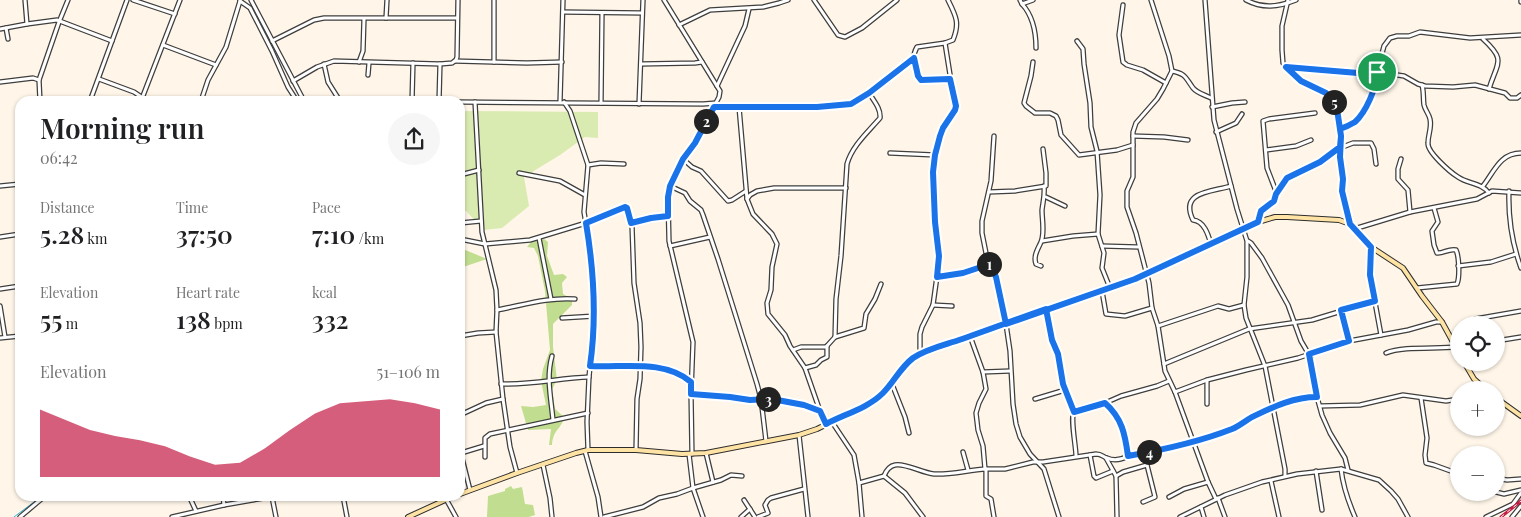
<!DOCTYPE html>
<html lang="en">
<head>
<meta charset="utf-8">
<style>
  body { margin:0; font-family:"Playfair Display",serif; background:#f6f6f6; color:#202124; height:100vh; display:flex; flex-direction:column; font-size:19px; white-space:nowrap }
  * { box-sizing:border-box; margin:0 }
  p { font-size:16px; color:#757577 }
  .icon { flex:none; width:28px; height:28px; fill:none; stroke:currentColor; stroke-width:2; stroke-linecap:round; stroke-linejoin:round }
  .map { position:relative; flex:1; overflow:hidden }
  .details { position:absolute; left:15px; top:96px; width:450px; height:405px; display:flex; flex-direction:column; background:#fff; border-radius:15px; box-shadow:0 1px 4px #0004 }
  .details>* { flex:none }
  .fabs { position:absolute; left:1450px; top:316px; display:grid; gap:10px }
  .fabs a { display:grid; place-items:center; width:55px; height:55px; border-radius:50%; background:#fff; box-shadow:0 1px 4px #0004; font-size:25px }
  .pin { position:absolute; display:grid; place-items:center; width:42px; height:42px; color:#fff; margin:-21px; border:2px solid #fff; border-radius:50%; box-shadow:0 1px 5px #0007 }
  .km { position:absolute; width:25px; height:25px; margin:-12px; border-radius:50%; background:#222; color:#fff; font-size:14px; line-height:25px; text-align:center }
  .round { display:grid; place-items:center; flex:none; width:52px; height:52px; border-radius:26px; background:#f6f6f6 }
  .summary { display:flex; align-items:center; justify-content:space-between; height:85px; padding:0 25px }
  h1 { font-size:28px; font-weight:600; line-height:38px }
  .stats { display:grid; grid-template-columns:repeat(3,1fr); gap:8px; height:85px; padding:5px 25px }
  .stats div { display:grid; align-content:center }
  .stats b { font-size:25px; font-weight:600 }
  .stats small { font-size:14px; font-weight:400 }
  .stats p { font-size:14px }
  .chart { height:140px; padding:10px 25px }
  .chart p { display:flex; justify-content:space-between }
  .chart svg { width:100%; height:90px; margin-top:5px; fill:#c31b44; opacity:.7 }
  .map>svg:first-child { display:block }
</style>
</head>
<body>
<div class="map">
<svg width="1521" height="517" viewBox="0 0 1521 517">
  <rect width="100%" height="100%" fill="#fff6e9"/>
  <!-- green -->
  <path fill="#daebb1" d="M460,111L598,112V138L585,137L560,155L524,177L529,206L502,228L484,230L465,210H460Z"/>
  <!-- forest -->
  <g fill="#c1dd8f">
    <path d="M544,239L548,242L547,256L554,275L563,274L567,277L562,283L563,294L572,299V305L553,324V347L557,380L552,389L555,409L564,417C562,429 553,429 552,445H549L551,429L528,430L521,406L533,407L546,405L541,381L543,369L550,350L545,291L538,256L534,248L527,247L531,242Z"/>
    <path d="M460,249H463L487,259L460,268Z"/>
    <path d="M511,486L513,489L522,487L525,504L533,505L535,515L529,517H487L488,496L505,491V489Z"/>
  </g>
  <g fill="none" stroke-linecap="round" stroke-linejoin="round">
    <!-- stream -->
    <path stroke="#2cb3d6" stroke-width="1" d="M14,517L42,496"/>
    <!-- street casing -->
    <g stroke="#3e3e3e" stroke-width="5.5">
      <g id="street">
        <path d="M25,0L27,24"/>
        <path d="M133,0L175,14"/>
        <path d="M251,0L304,101"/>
        <path d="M664,0L720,91L719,97L709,116L692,148L683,159L670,186L668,197L669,241L693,342L691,394L692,454"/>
        <path d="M814,0L838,35L845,37L862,28L897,0"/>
        <path d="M948,0C956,16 960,23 953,40L945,43L917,47C911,57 914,71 921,80L950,79"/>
        <path d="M1020,0L1022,4L1033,0"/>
        <path d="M1151,0L1169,56L1172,71L1163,89L1157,99L1136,123L1133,132V177L1127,191V207L1136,233L1149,283L1152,308L1158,326L1165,371L1175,392L1208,482L1216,499"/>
        <path d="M1205,0L1214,120L1237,209L1247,241V277L1244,305L1246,318L1265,366L1285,469V476"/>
        <path d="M1246,0C1263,9 1278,7 1296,0"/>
        <path d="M1288,0L1282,26V50L1283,63L1288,70L1301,81L1326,93L1334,102L1337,109L1341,136L1340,157L1343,179L1342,191L1350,224"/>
        <path d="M1521,0V2"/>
        <path d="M240,1L250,8L272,51L288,87L297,101"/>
        <path d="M1022,4C1033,16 1036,32 1036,48"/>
        <path d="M1123,5L1119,35L1123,62L1127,65L1143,70L1166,83"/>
        <path d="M563,12L642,13"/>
        <path d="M386,18L387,0"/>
        <path d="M679,25L710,10L763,7L779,3L788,0"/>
        <path d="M6,28L8,39"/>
        <path d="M0,29L27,24L57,20L112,41"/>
        <path d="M1483,39C1507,61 1497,62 1489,89"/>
        <path d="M272,41L314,20L324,18H457"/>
        <path d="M1077,41L1083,49L1084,64L1090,103L1091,127L1097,151L1100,195L1098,234L1104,253L1102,268L1110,288"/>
        <path d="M163,45L216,65"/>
        <path d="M455,61L527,63L562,62"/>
        <path d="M359,62L363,51L364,19"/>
        <path d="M494,62V0"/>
        <path d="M1033,62L1031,76L1024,103L1026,106L1035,113H1050L1056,116L1058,120L1061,135L1079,155L1117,150L1133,145"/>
        <path d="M324,64L328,82L340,101"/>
        <path d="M641,64L695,63L702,62"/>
        <path d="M1287,67L1358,73L1377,72L1404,76L1418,84L1425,86L1453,87L1475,85L1505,93L1510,98H1517L1521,95"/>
        <path d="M1172,71C1186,74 1185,77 1193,88C1197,93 1205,95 1211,98"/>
        <path d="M368,75L369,63"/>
        <path d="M99,79L134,92L143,98"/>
        <path d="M293,81L317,67L334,61L440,64L452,63L456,60L457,57L458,0"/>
        <path d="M0,82L33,78L39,80"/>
        <path d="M1422,85C1424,92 1423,99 1424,105C1425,110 1429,114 1430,119C1432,128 1428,134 1428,143C1427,152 1450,172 1458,177C1468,184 1482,183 1489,193"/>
        <path d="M717,86L745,26L749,9"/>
        <path d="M40,101L39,80L59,22L68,0"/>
        <path d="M90,101L127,0"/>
        <path d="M141,101L180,0"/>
        <path d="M201,101L208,80L226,47L240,1"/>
        <path d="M412,101L413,63"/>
        <path d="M439,101L440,64"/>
        <path d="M460,102L703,104L716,103"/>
        <path d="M475,102L482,232L496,290L497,310L496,332L503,399L510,447L517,473"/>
        <path d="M560,102L563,0"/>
        <path d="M564,102L570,111L588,165L584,212L590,247L594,286L595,316L589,377L587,422L588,450"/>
        <path d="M601,103L602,13"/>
        <path d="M639,104L643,0"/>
        <path d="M714,107H817L851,104L869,93L914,58"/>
        <path d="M739,107L747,199L753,214L772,234L777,244L772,267L771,290L767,303L768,314L785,335L790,346L805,368L820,411L826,424"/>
        <path d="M1212,107L1232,103L1245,102"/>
        <path d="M1340,129L1353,123L1360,116L1376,85L1377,72L1384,46L1390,38L1397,36H1409L1420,32L1470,38L1521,35"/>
        <path d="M1216,132L1236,123L1242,114"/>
        <path d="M994,136L991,181L982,221V233L987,258L996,277L1006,324L1010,351L1013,404L1016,424L1020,437L1030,454L1044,469L1059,517"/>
        <path d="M1133,136L1164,137L1188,140"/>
        <path d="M1340,148L1353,143H1371L1374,149L1376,164"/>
        <path d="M1266,150L1296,146L1311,140"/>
        <path d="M890,153L935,155"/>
        <path d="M683,159L692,167L701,171L728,201L732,200L746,191"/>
        <path d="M1401,159L1398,169V179L1408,190L1410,212"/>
        <path d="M588,165L601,163L624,164"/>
        <path d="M519,173L560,181L585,195"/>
        <path d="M460,175L479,170"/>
        <path d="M0,186L20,184"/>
        <path d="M670,186L685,193L690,201L701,210L703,215L718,259L757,384L761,399L766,441"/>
        <path d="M1483,186C1494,172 1500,153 1521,153"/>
        <path d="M1509,191C1508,218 1512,243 1521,268"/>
        <path d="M989,192L1015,191L1046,186V173L1043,149"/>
        <path d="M1277,194L1267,168L1263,121L1269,119L1315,113"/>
        <path d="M1046,197L1065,206"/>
        <path d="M747,199L750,195L757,191L774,188H846"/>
        <path d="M1258,222L1261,211L1274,201L1277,194L1287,178L1320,162L1340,147"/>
        <path d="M460,223L481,221"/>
        <path d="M631,223L651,218L668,216"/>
        <path d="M1354,229L1410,212L1477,199L1492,191L1521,193"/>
        <path d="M0,237L20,234"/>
        <path d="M539,238L551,299"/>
        <path d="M460,239L485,244L530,240L586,223L623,207L627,208L632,226L634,283L640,323L641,347L640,379L637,399L636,450"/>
        <path d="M1042,241L1073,236L1098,234"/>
        <path d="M1248,241L1251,243L1262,258L1288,305L1301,341L1311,358L1317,397L1322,415L1330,433L1345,458L1348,470"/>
        <path d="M1211,244C1208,234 1204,221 1193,220C1179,191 1212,192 1231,186"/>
        <path d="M670,246L710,237"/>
        <path d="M1102,246L1138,247"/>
        <path d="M1371,247L1370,275L1381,335"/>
        <path d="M1041,266L1036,264C1033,256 1038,249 1041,242C1045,233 1042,220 1042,210C1043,201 1045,196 1044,186"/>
        <path d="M1458,266L1491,262L1516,254"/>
        <path d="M937,277L963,273L989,264"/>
        <path d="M1417,288L1457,284C1460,277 1459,256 1456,250C1449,248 1443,254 1437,253L1434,245L1432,231L1438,222L1434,208"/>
        <path d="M0,289L20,286"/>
        <path d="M1102,291L1106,314L1125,316L1152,308"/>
        <path d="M933,305L952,306"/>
        <path d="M0,306L5,337"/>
        <path d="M497,310C524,305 548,297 575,299"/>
        <path d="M1341,311L1349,341"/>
        <path d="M562,318L595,316"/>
        <path d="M1465,325L1475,319L1521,311"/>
        <path d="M1158,326L1218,306L1229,309L1244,305"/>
        <path d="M1459,334V337"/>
        <path d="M460,336L478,333L496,332"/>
        <path d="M970,336L983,372L986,389L979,403L976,413L978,430L983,446L985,469"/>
        <path d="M835,337L836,299L841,256L847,164C852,146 868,132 880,118C881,109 874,101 869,93"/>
        <path d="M0,338L20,336"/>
        <path d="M1496,341L1521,337"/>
        <path d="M793,350L801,347H826L835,337L864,328L866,314L875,299L881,284"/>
        <path d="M1386,353C1402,346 1436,349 1456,347"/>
        <path d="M920,354V334L922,327L933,305L939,262L934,183L935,155L940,136L943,128L955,110V106L945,43"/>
        <path d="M552,356C546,377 551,398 553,420"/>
        <path d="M1164,364L1249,329L1312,320L1375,301"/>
        <path d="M590,366C623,368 664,359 691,382"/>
        <path d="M805,368L816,365L821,360L827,357V346"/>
        <path d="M983,372L1010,371"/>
        <path d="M501,384C531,385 560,378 589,377"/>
        <path d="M892,384L905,417L909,433"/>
        <path d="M1065,390L1074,411"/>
        <path d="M1175,392L1207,380L1246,370L1298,358L1349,341L1408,330L1436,322H1442"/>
        <path d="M691,394L730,397L750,401L772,399L804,405L819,411"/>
        <path d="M1421,398L1427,438L1425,455L1426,463L1434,465L1459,474"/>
        <path d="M1035,399L1065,390L1058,354L1052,340L1046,310"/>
        <path d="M1105,403L1121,396L1157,386L1169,381"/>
        <path d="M1207,404V380"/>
        <path d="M1320,406L1360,405L1403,395L1446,401L1459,399"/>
        <path d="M460,415L486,403L503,399"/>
        <path d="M832,422L854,455L859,483L862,517"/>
        <path d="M799,435L808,517"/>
        <path d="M460,450L470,490"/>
        <path d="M585,451L598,497L601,517"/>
        <path d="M963,452L968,470"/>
        <path d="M461,453L484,446"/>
        <path d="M706,453L713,482"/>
        <path d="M689,454L693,488L703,517"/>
        <path d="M1090,455L1094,476L1096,478L1113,471"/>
        <path d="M1076,456C1076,446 1070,418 1074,411L1105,403C1122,419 1124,434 1128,456"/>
        <path d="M485,457V438L490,434L588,413"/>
        <path d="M1106,458L1116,476L1117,517"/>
        <path d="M543,465L550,498L552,517"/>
        <path d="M1341,469C1343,486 1348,501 1355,517"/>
        <path d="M1316,471L1322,510"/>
        <path d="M884,476C886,471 889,466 895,465C906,463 922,473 934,474C950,475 969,470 986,469"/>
        <path d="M1116,476L1123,472L1147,465"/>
        <path d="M1496,478L1507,480L1521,479"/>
        <path d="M1271,481L1279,517"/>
        <path d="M859,483L884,476L905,493L923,517"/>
        <path d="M1496,492L1504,494L1521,490"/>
        <path d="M189,496L196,511"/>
        <path d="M223,496L224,505"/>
        <path d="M343,496L347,517"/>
        <path d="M272,497L276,517"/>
        <path d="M1169,497L1184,489L1208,482"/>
        <path d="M1218,498L1225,517"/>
        <path d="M446,499L456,517"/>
        <path d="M744,500L755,517"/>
        <path d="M1143,502L1155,497L1144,453"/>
        <path d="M1201,507L1204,517"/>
        <path d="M20,517L45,496"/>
        <path d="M172,517L224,505L276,496"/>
        <path d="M604,517L643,507L659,498L677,494L693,488L721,480L731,475L742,476"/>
        <path d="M741,517L750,509"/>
        <path d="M758,517L768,513L765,505L768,500L771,498L804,489"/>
        <path d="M994,517L991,499L986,496V469H1005L1033,462H1043L1096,454C1102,454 1103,457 1107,458C1114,461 1121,460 1128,456C1162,449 1199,442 1232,429C1239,426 1245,421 1252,417C1273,407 1293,396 1317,397"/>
        <path d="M1180,517L1225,495L1262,482L1297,474L1341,469L1379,480L1391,491L1398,499L1408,517"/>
        <path d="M1486,517L1513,504L1521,493"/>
        <path d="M1512,517L1521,506"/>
      </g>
    </g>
    <!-- secondary casing -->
    <g stroke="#2d2d2d" stroke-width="6">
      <g id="secondary">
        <path d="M1464,362L1474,379L1486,390"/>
        <path d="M1496,398L1521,416"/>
        <path d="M460,494L517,473L576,453L588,450H636L682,454L706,453L799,435L817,429L860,408L875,400L892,384L904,366L920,354L1135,279L1258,222L1275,217H1287L1339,220L1350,224L1371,247L1403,268L1422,296L1442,322L1459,353"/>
        <path d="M408,517L454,496"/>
      </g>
    </g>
    <!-- street -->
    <use href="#street" stroke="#fff" stroke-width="3"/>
    <!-- secondary -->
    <use href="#secondary" stroke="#ffe3a4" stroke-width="4"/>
    <!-- rail casing -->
    <g stroke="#c31b44" stroke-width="3">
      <path id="rail" d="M1501,517L1521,501"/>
    </g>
    <!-- rail -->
    <use href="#rail" stroke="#fff" stroke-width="1" stroke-dasharray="4" stroke-linecap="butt"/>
  </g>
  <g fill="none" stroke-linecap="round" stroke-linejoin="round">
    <!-- route casing -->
    <g stroke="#fff" stroke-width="10">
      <path id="route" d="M1377,72C1377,87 1366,112 1355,122C1350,125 1346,127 1340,129L1341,136L1340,147L1320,162L1287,178L1276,194L1274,201L1261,211L1258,222L1135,279L1006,324L996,277L990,264L963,273L937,277L939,256L935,222L933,172L935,155L940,136L943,128L955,110L956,106L950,79L921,80L918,76L914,58L869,93L851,104L817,107H714L695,143L683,159L670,186L668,197V216L651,218L631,223L627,208L625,207L586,223C594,271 597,318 590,366C623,368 664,359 691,382V394L730,397L750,400L772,399L804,405L820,411L826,424C845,414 868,408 883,393C894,382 900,368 913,358C926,349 944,345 959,340C988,330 1017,319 1046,309L1052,340L1058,354L1063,384L1074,412L1105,403C1122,418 1125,434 1128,456C1162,450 1199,442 1232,429C1239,426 1245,421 1252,417C1273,407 1293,397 1317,397L1309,354L1349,341L1341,310L1375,301L1370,275L1371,247L1350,224L1342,191L1343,179L1340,157L1341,136L1337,109L1334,102L1326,93L1301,81L1286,67L1358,73L1377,72"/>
    </g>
    <!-- route -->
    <use href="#route" stroke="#1a73e8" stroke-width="6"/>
  </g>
</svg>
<div class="fabs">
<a><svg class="icon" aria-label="locate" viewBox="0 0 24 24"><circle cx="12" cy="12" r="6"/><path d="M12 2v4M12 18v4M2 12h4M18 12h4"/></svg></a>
<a>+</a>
<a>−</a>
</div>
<div class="pin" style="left:1377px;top:72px;background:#1e9e55"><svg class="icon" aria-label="arrive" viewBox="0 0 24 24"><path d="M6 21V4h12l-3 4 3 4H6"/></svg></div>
<b class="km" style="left:989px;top:264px">1</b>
<b class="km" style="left:706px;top:121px">2</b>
<b class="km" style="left:768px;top:399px">3</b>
<b class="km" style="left:1149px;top:452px">4</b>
<b class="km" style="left:1334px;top:102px">5</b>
<section class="details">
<div class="summary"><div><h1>Morning run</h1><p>06:42</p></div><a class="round"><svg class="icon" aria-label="share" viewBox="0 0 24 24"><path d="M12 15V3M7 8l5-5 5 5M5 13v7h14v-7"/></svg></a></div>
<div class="stats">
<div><p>Distance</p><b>5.28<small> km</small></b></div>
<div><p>Time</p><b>37:50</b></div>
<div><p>Pace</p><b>7:10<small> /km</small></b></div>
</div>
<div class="stats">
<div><p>Elevation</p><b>55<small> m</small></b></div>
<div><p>Heart rate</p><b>138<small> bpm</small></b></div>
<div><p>kcal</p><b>332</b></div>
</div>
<div class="chart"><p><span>Elevation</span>51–106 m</p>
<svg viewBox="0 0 160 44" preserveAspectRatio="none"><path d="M0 44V11L10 16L20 21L30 24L40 26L50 29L60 34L70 38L80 37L90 30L100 21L110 13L120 8L130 7L140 6L150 8L160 11V44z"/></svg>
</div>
</section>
</div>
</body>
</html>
